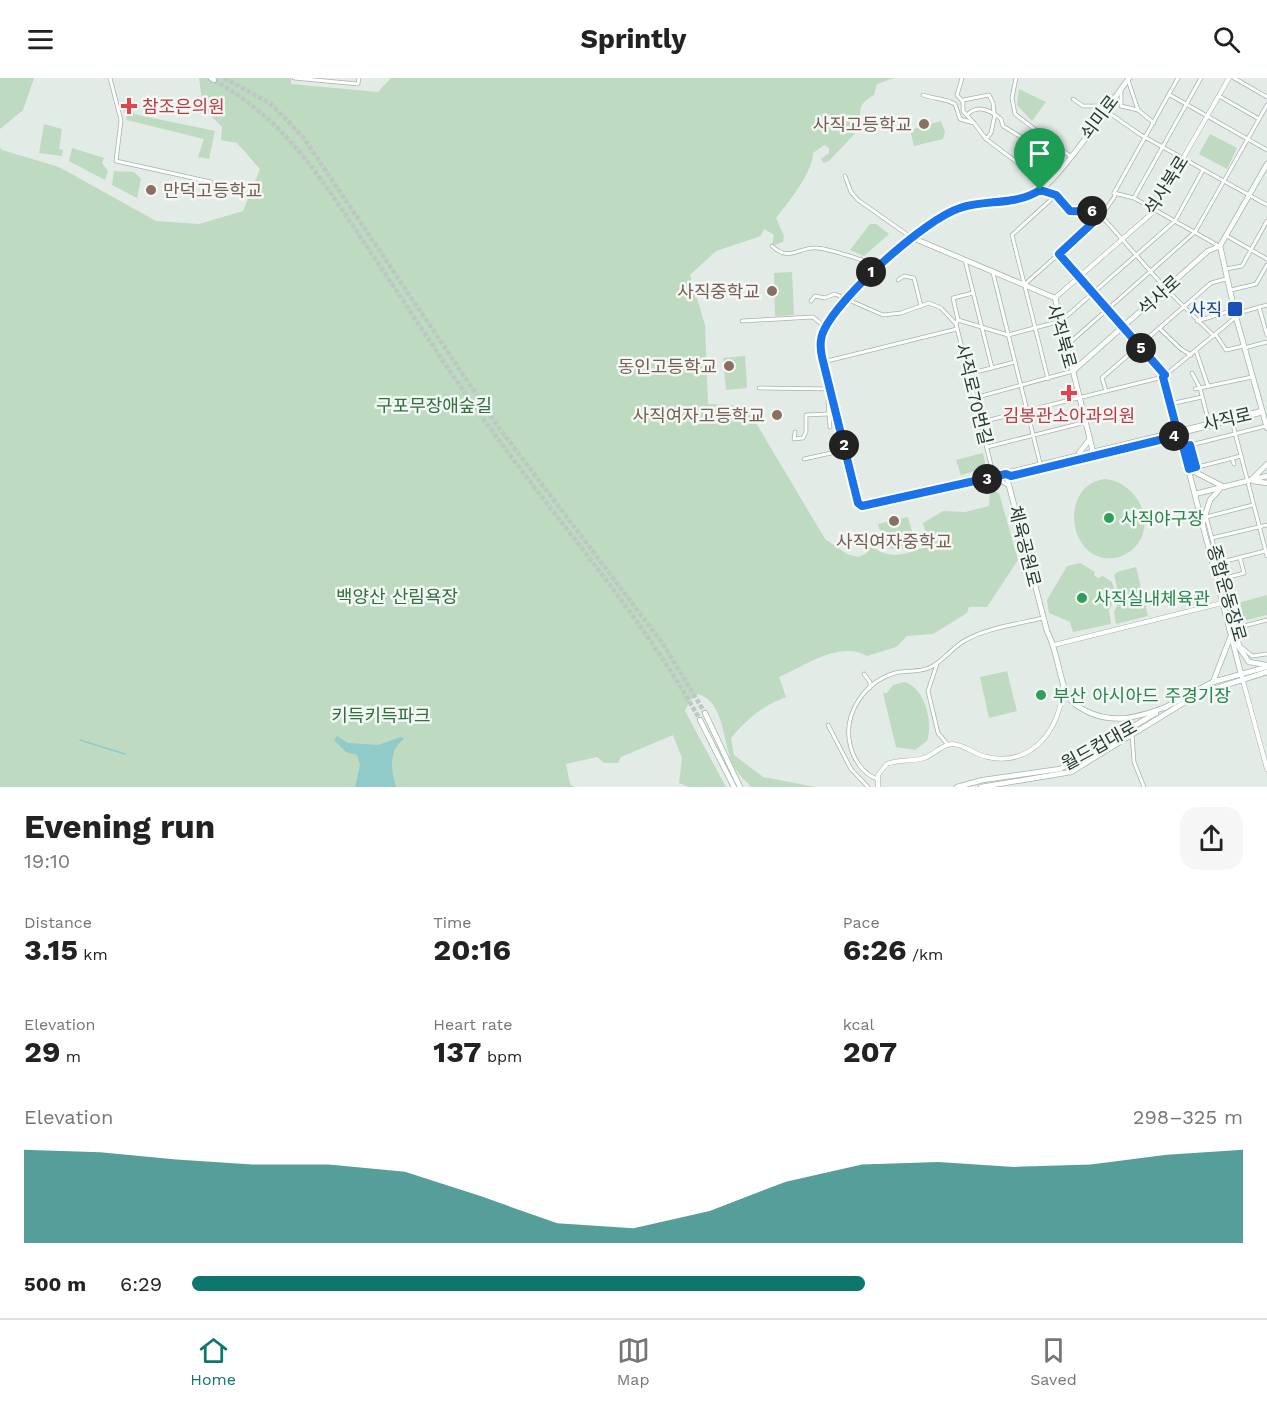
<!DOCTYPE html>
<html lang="en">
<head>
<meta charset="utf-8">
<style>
  body { margin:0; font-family:"Work Sans","Noto Sans KR",sans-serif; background:#f6f6f6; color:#222; height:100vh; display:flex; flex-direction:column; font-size:22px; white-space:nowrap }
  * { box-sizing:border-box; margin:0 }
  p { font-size:20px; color:#767676 }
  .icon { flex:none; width:33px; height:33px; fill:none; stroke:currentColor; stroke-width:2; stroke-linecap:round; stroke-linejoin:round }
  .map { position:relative; height:709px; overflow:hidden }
  .side { display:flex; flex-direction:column; background:#fff; flex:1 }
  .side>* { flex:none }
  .pin { position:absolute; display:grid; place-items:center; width:51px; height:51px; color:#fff; margin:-62px -26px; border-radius:50% 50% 50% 0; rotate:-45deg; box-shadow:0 0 6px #0007 }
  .pin .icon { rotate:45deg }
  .km { position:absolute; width:30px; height:30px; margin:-15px; border-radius:50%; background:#222; color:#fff; font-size:16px; line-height:30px; text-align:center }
  .round { display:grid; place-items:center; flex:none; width:63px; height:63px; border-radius:18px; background:#f6f6f6 }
  .head { display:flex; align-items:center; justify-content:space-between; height:102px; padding:0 24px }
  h1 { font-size:33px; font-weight:700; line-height:45px }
  .metrics { display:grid; grid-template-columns:repeat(3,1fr); gap:9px; height:102px; padding:6px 24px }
  .metrics div { display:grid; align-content:center }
  .metrics b { font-size:30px; font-weight:700 }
  .metrics small { font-size:16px; font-weight:400 }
  .metrics p { font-size:16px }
  .chart { height:168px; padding:12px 24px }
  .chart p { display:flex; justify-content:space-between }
  .chart svg { width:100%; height:108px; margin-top:6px; fill:#0f766e; opacity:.7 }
  ul { padding:0 24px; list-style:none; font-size:20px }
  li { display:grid; grid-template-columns:96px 72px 1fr; align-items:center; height:45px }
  li i { height:15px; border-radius:8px; background:#0f766e }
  header { display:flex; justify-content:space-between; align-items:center; height:78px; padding:0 24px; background:#fff; font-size:27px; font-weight:700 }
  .tab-bar { display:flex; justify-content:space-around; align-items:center; height:84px; border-top:2px solid #e0e0e0; background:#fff; font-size:16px; color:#767676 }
  .tab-bar a { display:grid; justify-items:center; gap:3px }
  .tab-bar .on { color:#0f766e }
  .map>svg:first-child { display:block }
</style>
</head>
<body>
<header><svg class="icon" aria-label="menu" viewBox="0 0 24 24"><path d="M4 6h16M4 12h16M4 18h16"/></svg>Sprintly<svg class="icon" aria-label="search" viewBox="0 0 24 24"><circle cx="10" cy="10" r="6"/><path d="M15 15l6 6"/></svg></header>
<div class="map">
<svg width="1267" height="709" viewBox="0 0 1267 709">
  <rect width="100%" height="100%" fill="#e3ebe6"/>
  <!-- green -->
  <g fill="#bedac0">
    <path d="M0,0H34L23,32L0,51Z"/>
    <path d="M199,0H291V6L378,14L391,0H894L877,6L874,17C856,27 861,32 860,50L829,83L823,85L821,81L829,75V70L824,67L813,75C813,94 788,125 776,140L784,158L783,164L772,168L774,157L764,151L761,158L716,173L690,197L705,247L708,326L746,328L825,461L847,476L858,479L866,476L871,468C889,482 905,477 925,469L928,462L923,445L943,433L965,434L989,428L990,412L999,415L1018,482L987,529H969L967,535L933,556L907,558L896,569L867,578C840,562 804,588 779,599L786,619C762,628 747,641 731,660L734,677L763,699L816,709H751C745,702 737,695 733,687C723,667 725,622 697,616L689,624L685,633L726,709H689L679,705L682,680L673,657L621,679L618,685H604L597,679L566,686L570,706L574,709H0V69L2,72L59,89L156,143L199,146L243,133L260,91L237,65L221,62L222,49L203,30Z"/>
    <path d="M1019,11L1046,24L1032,43L1017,27Z"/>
    <path d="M123,30L133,32L134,36L215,53L209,81L198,79L204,61L127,42Z"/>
    <path d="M941,43L945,54L943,61L914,68L910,52Z"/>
    <path d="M44,46L62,51L59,71L63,72L62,78L39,75Z"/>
    <path d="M1210,56L1237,70L1227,91L1199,76Z"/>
    <path d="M72,70L104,80L102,85L108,93L105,102L69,83Z"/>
    <path d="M114,93L134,94L141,101L137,120L112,107Z"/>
    <path d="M870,146H876L889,156L864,178L850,172Z"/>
    <path d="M792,194L794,237L775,238L774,195Z"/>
    <path d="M745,278L747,310L726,312L723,280Z"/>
    <path d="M983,375L986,390L961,397L956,382Z"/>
    <path d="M1105,401C1131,403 1152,433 1142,458C1138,468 1129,476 1119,479C1070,492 1055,408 1105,401Z"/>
    <path d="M908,439L913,457L904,461L908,471L880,470L876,462L882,459L878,446Z"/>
    <path d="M1080,485L1095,494L1094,497L1098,500L1103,498L1112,504L1116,519L1109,532L1111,546L1073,554L1070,544L1049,535L1047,522L1067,488Z"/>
    <path d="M1136,489L1148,538L1116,546L1114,534L1120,522L1114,497L1117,494Z"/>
    <path d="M1267,517V537L1239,544L1234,526Z"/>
    <path d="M1007,593L1017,633L989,640L980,599Z"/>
    <path d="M904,604C924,608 934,645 927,663L915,672L896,669L883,615H887L893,607Z"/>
  </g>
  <!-- water -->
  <path fill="#90cbc9" d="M337,658L348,665L378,667L401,659L404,661C388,672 391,692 396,709H355L360,687L357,677L346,674L334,662Z"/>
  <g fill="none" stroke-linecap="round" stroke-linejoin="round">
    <!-- stream -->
    <path stroke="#90cbc9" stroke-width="1.5" d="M80,662L125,676"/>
    <!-- secondary-tunnel -->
    <g stroke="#bdc8c2" stroke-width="4.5" stroke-dasharray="4.5 2" stroke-linecap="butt">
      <path d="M224,0L271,26L303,59L497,347L663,566L705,635"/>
      <path d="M214,2C290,46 320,100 368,170C408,229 446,290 488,347C558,445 641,536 700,642"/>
    </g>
    <!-- minor casing -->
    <g stroke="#a6b3ac" stroke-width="4.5">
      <g id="minor">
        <path d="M110,0L121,42L116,83L211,104"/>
        <path d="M294,0L358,6L359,0"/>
        <path d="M962,0L957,17L963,24V33L973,44"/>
        <path d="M1016,0L1012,20L1015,36L1070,78"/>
        <path d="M1234,0L1267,19"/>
        <path d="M1128,2L1138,32L1154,45"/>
        <path d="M1121,12V28L1138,32"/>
        <path d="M923,17C934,21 944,20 955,26L960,41L974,45L986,61L1022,88L1042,111"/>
        <path d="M1170,17L1267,72"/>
        <path d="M1219,18L1259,41"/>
        <path d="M1073,21L1083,28H1099L1141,57L1267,127"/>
        <path d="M963,22L989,17L993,25L994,35"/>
        <path d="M193,33L195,25"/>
        <path d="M968,36C979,26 991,33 1001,41L1003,48L1021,59L1023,76L1036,85L1042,99L1049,103"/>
        <path d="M986,61L991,55L995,36"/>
        <path d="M845,98L851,114L858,122L912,160"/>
        <path d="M1040,112L1056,117L1070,133L1098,134L1166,211L1214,258"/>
        <path d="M1114,115L1134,120L1219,168"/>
        <path d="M1134,120L1201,0"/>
        <path d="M1227,158L1267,181"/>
        <path d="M772,168C789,185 800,168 817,170C832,171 861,182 877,187"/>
        <path d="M1059,176L1165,296"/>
        <path d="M965,182L992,290"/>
        <path d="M1226,191L1242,188L1267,143"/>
        <path d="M993,195L1040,385"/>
        <path d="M898,202L904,198L914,200L921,228"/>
        <path d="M1024,207L1102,137L1115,118L1114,115L1178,0"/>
        <path d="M1231,212L1256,206L1267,187"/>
        <path d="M973,215L953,220L958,242L956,246L994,399L1009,408"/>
        <path d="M811,223L815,218L825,220L835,216L883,237L901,235L929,225L941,230L956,246"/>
        <path d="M1259,229L1267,257"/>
        <path d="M1235,236L1267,227"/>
        <path d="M958,242L1008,257L1061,243L1175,143L1203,92"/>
        <path d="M742,243L813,239L825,249"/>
        <path d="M1197,243L1234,232"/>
        <path d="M1159,250L1181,271L1191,277"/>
        <path d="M1216,257L1226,272L1244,268"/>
        <path d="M1067,267L1195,154L1267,27"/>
        <path d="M1244,270L1267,264"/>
        <path d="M1196,273L1208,308"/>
        <path d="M823,284L957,251"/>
        <path d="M1192,295L1200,310L1209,345"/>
        <path d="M968,296L1015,284"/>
        <path d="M1163,299L1177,352"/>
        <path d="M1048,301L1012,157L1056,117"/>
        <path d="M759,310L830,311"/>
        <path d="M1195,311L1252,299"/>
        <path d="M1106,313L1102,300L1211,205L1226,201"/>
        <path d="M974,320L1073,293"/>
        <path d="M1170,326L1202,319"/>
        <path d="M1232,343L1267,478"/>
        <path d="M981,344L1163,299L1236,239"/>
        <path d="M830,349L828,324L832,321"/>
        <path d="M795,354L794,361L803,360L806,354V337L828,336"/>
        <path d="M1190,367L1196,389"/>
        <path d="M987,369L1086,344"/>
        <path d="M1183,369L1266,348"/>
        <path d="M1232,380L1234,386"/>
        <path d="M804,381L845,372"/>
        <path d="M1190,391L1241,378"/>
        <path d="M1206,438L1240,568L1252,578L1267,576"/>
        <path d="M1206,439L1253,427"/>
        <path d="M1212,460L1267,447"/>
        <path d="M1218,485L1265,473"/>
        <path d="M1222,501L1244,495L1240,480"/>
        <path d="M1229,552L1267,542"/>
        <path d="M937,586L928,613L938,655L948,667"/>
        <path d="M864,596L870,604V610"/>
        <path d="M828,647L851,691L868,709"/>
        <path d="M1132,655L1134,684L1144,709"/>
        <path d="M877,701C863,696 853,681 850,666C843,635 865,604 895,595C908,592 919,595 931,589C943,583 952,570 964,563C986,550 1018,546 1043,540"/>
      </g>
    </g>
    <!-- tertiary casing -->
    <g stroke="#a6b3ac" stroke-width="5">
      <g id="tertiary">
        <path d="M1055,220L1151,136L1229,0"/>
        <path d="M1054,567L1222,525"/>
        <path d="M1242,599L1267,691"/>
        <path d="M878,709V697L887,686C899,681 912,684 924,680C934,677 942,666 952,666C964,666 975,677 987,679C1033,689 1061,650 1063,609"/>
      </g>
    </g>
    <!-- secondary casing -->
    <g stroke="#a2b6ab" stroke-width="6">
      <g id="secondary">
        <path d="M211,0L214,2"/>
        <path d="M1129,0C1109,27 1062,98 1038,114C1014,129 983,121 958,131C923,144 839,217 824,252C820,261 820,270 822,279L858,425L866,429L1262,333"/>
        <path d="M1267,86L1220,168L1236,239L1267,350"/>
        <path d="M913,160L1055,220L1094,378"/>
        <path d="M1073,293L1208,173L1220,168"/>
        <path d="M1179,355L1241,596"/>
        <path d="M1079,375L1090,361"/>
        <path d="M1189,391L1224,409"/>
        <path d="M1006,396L1047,553C1057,572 1058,594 1066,614C1070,624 1077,628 1086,633C1114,647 1138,639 1166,629"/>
        <path d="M1006,396L1011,398L1259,335"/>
        <path d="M1252,401L1267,386"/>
        <path d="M1253,403L1267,405"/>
        <path d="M1195,416L1267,398"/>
        <path d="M1203,444L1210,422L1219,412"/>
        <path d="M1234,562L1249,584L1267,587"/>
        <path d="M1213,604L1230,560"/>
        <path d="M1164,630L1213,604L1267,589"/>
        <path d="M705,635L740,709"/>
        <path d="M700,642L734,709"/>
        <path d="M957,709L983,702L1060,691L1156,635"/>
        <path d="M981,709L1071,694L1198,616L1267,594"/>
      </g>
    </g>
    <!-- minor -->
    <use href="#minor" stroke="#fff" stroke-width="3"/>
    <!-- tertiary -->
    <use href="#tertiary" stroke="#fff" stroke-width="4"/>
    <!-- secondary -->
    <use href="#secondary" stroke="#fff" stroke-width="4.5"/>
  </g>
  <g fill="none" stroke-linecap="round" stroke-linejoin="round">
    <!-- route casing -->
    <g stroke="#fff" stroke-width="12">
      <path id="route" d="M1040,112C1016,128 986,121 960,130C925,141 840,218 824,252C820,260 820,270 822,279L858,425L862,428L1006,396L1011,398L1180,357L1189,391L1196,389L1190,367L1183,369L1179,352H1177L1163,299L1165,297L1059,176L1101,137L1098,134L1070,133L1056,117L1040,112"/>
    </g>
    <!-- route -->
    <use href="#route" stroke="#1a73e8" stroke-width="8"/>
  </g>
  <!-- markers -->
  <g fill="#e0444e" stroke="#f3f8f5" stroke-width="2">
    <path d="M126 19h6v6h6v6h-6v6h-6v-6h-6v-6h6z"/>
    <path d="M1066 306h6v6h6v6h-6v6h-6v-6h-6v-6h6z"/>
  </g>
  <g fill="#8d6e63" stroke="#f3f8f5" stroke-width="2">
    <circle cx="924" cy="46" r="6"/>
    <circle cx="151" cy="112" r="6"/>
    <circle cx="772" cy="213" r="6"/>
    <circle cx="729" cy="288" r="6"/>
    <circle cx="777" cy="337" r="6"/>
    <circle cx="894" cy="443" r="6"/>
  </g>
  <rect fill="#1a4fb4" stroke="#f3f8f5" stroke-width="2" x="1227" y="223" width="16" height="16" rx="3"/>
  <g fill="#2e9e5b" stroke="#f3f8f5" stroke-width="2">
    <circle cx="1109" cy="440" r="6"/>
    <circle cx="1082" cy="520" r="6"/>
    <circle cx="1041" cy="617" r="6"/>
  </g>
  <g text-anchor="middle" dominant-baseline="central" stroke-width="5" stroke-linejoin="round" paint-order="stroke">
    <!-- health labels -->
    <g font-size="18" fill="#be3a42" stroke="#f3f8f5" text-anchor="start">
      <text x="142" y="28">참조은의원</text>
      <text x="1069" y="337" text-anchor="middle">김봉관소아과의원</text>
    </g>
    <!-- street labels -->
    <g font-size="18" fill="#243b30" stroke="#f3f8f5">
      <text transform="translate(1099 39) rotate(-53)">쇠미로</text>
      <text transform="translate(1166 107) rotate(-58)">석사북로</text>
      <text transform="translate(1159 217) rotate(-42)">석사로</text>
      <text transform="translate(1062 258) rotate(74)">사직북로</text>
      <text transform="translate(974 316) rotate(76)">사직로70번길</text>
      <text transform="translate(1227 341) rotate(-13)">사직로</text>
      <text transform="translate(1025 468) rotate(76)">체육공원로</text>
      <text transform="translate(1227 515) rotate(74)">종합운동장로</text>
      <text transform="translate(1099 667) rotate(-29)">월드컵대로</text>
    </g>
    <!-- education labels -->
    <g font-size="18" fill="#785e54" stroke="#f3f8f5" text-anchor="end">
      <text x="912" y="46">사직고등학교</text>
      <text x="163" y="112" text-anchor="start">만덕고등학교</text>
      <text x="760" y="213">사직중학교</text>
      <text x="717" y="288">동인고등학교</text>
      <text x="765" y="337">사직여자고등학교</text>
      <text x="894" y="463" text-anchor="middle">사직여자중학교</text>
    </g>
    <!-- transit labels -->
    <g font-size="18" fill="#164399" stroke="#f3f8f5" text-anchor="end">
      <text x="1222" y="231">사직</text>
    </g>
    <!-- park labels -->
    <g font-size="18" fill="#326e3e" stroke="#f3f8f5">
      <text x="434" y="327">구포무장애숲길</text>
      <text x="397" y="518">백양산 산림욕장</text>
      <text x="381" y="637">키득키득파크</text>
    </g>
    <!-- leisure labels -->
    <g font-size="18" fill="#27864d" stroke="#f3f8f5" text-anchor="start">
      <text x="1121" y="440">사직야구장</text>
      <text x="1094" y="520">사직실내체육관</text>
      <text x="1053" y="617">부산 아시아드 주경기장</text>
    </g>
  </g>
</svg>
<div class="pin" style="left:1040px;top:112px;background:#1e9e55"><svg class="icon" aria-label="arrive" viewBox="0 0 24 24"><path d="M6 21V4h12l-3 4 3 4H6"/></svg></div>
<b class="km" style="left:871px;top:194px">1</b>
<b class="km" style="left:844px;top:367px">2</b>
<b class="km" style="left:987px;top:401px">3</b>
<b class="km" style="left:1174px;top:358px">4</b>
<b class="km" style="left:1141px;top:270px">5</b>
<b class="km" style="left:1092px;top:133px">6</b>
</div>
<section class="side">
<div class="head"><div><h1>Evening run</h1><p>19:10</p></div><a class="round"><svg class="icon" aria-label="share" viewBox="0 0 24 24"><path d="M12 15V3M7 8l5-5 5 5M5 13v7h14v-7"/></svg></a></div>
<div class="metrics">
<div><p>Distance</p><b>3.15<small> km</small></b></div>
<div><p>Time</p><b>20:16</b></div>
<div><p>Pace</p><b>6:26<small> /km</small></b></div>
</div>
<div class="metrics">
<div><p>Elevation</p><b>29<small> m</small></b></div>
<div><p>Heart rate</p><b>137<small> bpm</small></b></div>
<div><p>kcal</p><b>207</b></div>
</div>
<div class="chart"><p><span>Elevation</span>298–325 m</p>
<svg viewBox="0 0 160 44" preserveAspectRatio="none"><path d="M0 44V6L10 7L20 10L30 12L40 12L50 15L60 25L70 36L80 38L90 31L100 19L110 12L120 11L130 13L140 12L150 8L160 6V44z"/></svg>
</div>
<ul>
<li><b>500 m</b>6:29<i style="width:64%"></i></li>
</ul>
</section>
<nav class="tab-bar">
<a class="on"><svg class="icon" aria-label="home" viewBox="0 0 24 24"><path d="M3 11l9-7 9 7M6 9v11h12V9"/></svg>Home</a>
<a><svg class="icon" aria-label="map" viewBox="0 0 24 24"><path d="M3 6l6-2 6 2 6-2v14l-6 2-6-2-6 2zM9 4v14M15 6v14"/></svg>Map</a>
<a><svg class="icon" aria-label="saved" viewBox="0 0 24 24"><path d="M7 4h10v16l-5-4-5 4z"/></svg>Saved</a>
</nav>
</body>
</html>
